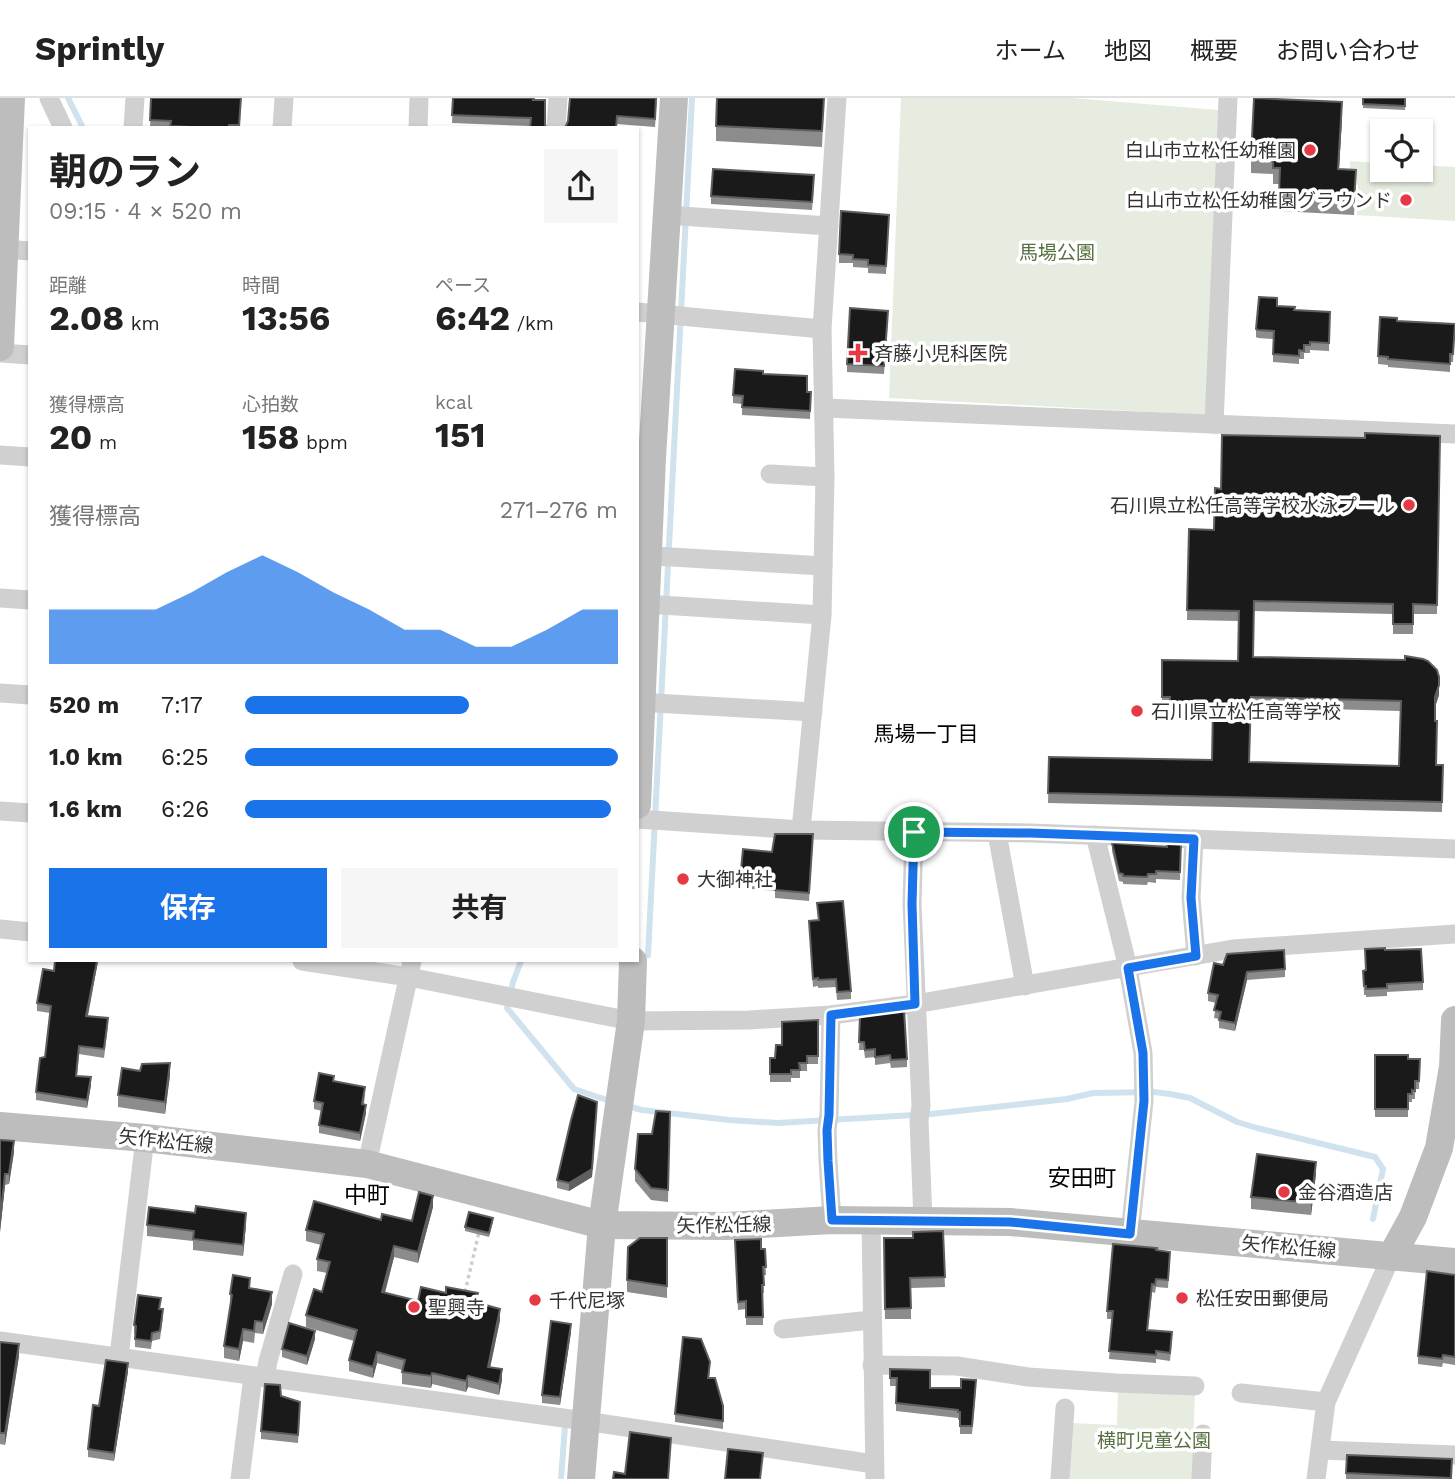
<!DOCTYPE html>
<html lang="ja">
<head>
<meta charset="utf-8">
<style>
  body { margin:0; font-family:"Work Sans","Noto Sans JP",sans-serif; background:#f6f6f6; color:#222; height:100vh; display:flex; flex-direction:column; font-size:26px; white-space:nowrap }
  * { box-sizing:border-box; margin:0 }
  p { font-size:23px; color:#767676 }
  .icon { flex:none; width:38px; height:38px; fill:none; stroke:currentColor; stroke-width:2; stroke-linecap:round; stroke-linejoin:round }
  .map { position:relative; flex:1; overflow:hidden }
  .details { position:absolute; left:28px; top:28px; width:611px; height:836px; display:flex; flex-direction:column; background:#fff; border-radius:0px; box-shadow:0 2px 5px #0004 }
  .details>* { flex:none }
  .controls { position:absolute; left:1370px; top:21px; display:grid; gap:14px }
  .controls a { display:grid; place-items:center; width:63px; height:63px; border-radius:0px; background:#fff; box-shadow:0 2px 5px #0004; font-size:35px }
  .pin { position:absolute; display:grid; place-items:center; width:60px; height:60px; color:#fff; margin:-30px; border:4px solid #fff; border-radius:50%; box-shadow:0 2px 7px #0007 }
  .round { display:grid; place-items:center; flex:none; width:74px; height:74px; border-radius:0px; background:#f6f6f6 }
  .head { display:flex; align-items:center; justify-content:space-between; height:119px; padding:0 21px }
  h1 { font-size:38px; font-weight:700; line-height:52px }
  .metrics { display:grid; grid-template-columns:repeat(3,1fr); gap:10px; height:119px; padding:7px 21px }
  .metrics div { display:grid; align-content:center }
  .metrics b { font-size:35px; font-weight:700 }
  .metrics small { font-size:19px; font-weight:400 }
  .metrics p { font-size:19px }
  .chart { height:196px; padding:14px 21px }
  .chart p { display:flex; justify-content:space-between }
  .chart svg { width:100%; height:126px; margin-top:7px; fill:#1a73e8; opacity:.7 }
  .button { display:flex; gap:14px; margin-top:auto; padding:14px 21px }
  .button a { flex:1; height:80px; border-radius:0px; background:#1a73e8; color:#fff; font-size:28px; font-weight:700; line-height:80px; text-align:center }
  .button a+a { background:#f6f6f6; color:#222 }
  ul { padding:0 21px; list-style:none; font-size:23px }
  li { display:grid; grid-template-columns:112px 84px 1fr; align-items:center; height:52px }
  li i { height:18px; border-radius:9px; background:#1a73e8 }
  header { display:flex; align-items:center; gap:42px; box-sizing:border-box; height:98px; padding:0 35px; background:#fff; border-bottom:2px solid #e0e0e0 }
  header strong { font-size:33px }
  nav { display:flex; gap:38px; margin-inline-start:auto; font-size:24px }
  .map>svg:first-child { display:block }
</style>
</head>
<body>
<header>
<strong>Sprintly</strong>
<nav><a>ホーム</a><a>地図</a><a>概要</a><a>お問い合わせ</a></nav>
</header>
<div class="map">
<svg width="1455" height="1381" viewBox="0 0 1455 1381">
  <rect width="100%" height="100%" fill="#fff"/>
  <!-- green -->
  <g fill="#e6ecdf">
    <path d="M901,0H1072L1218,12L1207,317L889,300Z"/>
    <path d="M1350,63L1382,65V72H1421V67L1455,69V123L1357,117L1358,87L1349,86Z"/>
    <path d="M1118,1289L1195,1291L1192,1381H1065L1070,1325L1117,1327Z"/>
  </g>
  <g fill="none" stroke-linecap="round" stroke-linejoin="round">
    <!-- stream -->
    <g stroke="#cfe2ee" stroke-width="6">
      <path d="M68,0L83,30"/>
      <path d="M648,857L692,0"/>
      <path d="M521,863L513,884L507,910L574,991L613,1004"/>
      <path d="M627,1008L642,1012L729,1022L778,1025L931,1016L1067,1001L1093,995L1154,994L1170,996L1190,1000L1237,1024L1257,1030L1375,1059L1383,1071L1373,1121"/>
      <path d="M561,1381L565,1328"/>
    </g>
    <!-- path -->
    <path stroke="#cdcdcd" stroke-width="3.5" stroke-dasharray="3.5 3.5" stroke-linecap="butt" d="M465,1194L479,1134"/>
    <!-- street -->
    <g stroke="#d0d0d0" stroke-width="19">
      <path d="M49,0L63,30"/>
      <path d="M133,30L135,0"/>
      <path d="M282,30L284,0"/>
      <path d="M418,30L419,0"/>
      <path d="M556,30L558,0"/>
      <path d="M666,117L829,128"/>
      <path d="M4,151L30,153"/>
      <path d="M637,214L822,231"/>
      <path d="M0,255L30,257"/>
      <path d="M824,310L1455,336"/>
      <path d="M1214,326L1228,0"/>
      <path d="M0,357L30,359"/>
      <path d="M770,376L825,379"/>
      <path d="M638,457L823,468"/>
      <path d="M0,500L30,502"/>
      <path d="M645,506L822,517"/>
      <path d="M0,595L30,597"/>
      <path d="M637,604L813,614"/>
      <path d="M0,713L30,715"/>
      <path d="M637,721L801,732L1030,735L1455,751"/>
      <path d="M801,732L822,517L825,379L822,231L837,0"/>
      <path d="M914,734L912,806L921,1008L919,1022L923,1123"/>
      <path d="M997,735L1025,888"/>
      <path d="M1095,737L1128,870L1143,955L1144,1003L1130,1136"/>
      <path d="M1194,741L1191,800L1196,858"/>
      <path d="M0,831L30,834"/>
      <path d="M302,863L409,879L631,923L749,922L831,917L915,906L1233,851L1455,836"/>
      <path d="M831,917L829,1016L827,1032L828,1063L832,1122"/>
      <path d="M367,1066L412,863"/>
      <path d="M871,1123L875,1381"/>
      <path d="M783,1231L872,1222"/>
      <path d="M0,1243L585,1323L874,1366"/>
      <path d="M119,1258L145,1040"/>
      <path d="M872,1267L957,1268L1028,1279L1117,1285L1195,1288"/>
      <path d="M265,1280L268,1263L293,1176"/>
      <path d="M1241,1295L1326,1304"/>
      <path d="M1320,1352L1455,1357"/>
      <path d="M240,1381L253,1278"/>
      <path d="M1060,1381L1065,1310"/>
      <path d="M1201,1381L1203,1336"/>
      <path d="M1316,1381L1326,1304L1391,1159"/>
    </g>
    <!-- secondary -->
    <g stroke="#bdbdbd" stroke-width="28">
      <path d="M0,249L11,0"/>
      <path d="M637,707L652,360L674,0"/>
      <path d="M0,1028L145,1040L367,1066L602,1127L726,1128L832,1122L1010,1124L1455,1164"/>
      <path d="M1391,1159L1413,1119L1439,1050L1453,969L1455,922"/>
      <path d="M581,1381L602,1127L631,923L633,863"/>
    </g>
  </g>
  <!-- wall -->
  <g fill="#8c8c8c" fill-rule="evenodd">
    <path d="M151,0H241L240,30H150Z"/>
    <path d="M453,0H534L530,28L452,25Z"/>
    <path d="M657,0L655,29L617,26V30H565Z"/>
    <path d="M824,0L822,49L716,43V28Z"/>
    <path d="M1363,0H1406L1405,12L1363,10Z"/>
    <path d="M1342,20L1339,71L1356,88L1354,117L1279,113V86H1273V76L1251,75V59Z"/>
    <path d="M814,85L812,112L711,106V98Z"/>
    <path d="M889,117L886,176L868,175V170L853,169V165H839V156Z"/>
    <path d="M1277,209L1294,212L1330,214L1329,253L1310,252V255H1304V261H1299V266L1273,264V241L1258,240L1256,239V231Z"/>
    <path d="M888,221L884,276L847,274V266Z"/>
    <path d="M1397,223L1455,226L1453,264H1450V274L1388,269V267L1378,266V258Z"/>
    <path d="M763,276L807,294H811L810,321L742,317V306L733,305V297Z"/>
    <path d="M1440,338L1437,516H1413V536H1393V516L1254,513L1253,559L1439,579V597L1435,609L1437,667H1443L1442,714L1048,705L1049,659L1212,662L1213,619L1170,618V609H1162V562L1238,563L1239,523L1187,522L1189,431L1214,432L1221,391L1365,340ZM1251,609L1400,613L1399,668L1249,664Z"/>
    <path d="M813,744L809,803L775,800V793L740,790V782L772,754Z"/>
    <path d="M1112,745L1167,749L1181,745L1180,782L1156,781V785L1148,784L1147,787L1123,786V784L1119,783L1112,753Z"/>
    <path d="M817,805L851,893V901L837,902L836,889L818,890V888L813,889L809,823L818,822Z"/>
    <path d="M1385,852L1423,884V892L1387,894V898L1366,899V897H1364L1363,873H1365Z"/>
    <path d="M55,863H98L88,918L108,928L104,960L79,956L77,978L91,987L87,1010L36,1002V994L45,959L50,915L37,913V905L54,873Z"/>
    <path d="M1223,867L1285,871V879L1247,882L1235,933L1219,930V921L1214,920L1216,905L1208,903V895Z"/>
    <path d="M860,918L907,961V969L891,970L890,965L875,967V959L865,960L864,952H859Z"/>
    <path d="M818,922V966H807V973H800V980H791V984H770V960H775L782,947Z"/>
    <path d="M1375,957L1408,961H1420L1419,991H1415V1001H1412V1004H1408V1019H1375Z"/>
    <path d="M140,973L170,977L165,1016L118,1009V997Z"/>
    <path d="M334,983L365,997L364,1006L366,1015L360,1043L319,1035V1027L322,1013L314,1011V1003Z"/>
    <path d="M597,1012L592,1079L569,1093L557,1090V1082Z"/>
    <path d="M670,1014L668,1104L651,1102L635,1083V1071L652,1036Z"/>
    <path d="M0,1042L14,1054L9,1086L5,1087L0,1134Z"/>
    <path d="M1316,1076L1311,1117L1251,1111V1099Z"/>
    <path d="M433,1109L418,1165L394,1159L385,1195L418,1203L478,1205L500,1222L490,1269L502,1282L499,1297L468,1289L466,1294L432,1286L431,1290L402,1286V1272L377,1265L373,1280L349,1273V1262L354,1243L306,1229V1217L322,1194L327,1175L317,1173V1161L321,1147L306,1143V1132L381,1122L412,1123Z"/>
    <path d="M493,1124L489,1139L465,1133V1129Z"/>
    <path d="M246,1126L243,1158L193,1152V1143L147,1138V1127Z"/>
    <path d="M943,1133L945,1189L911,1190V1221H885L884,1140H913Z"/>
    <path d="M667,1140V1200L627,1194V1182Z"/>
    <path d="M735,1142L761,1151H765L766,1177H764V1195H763V1227H746V1211L738,1212Z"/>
    <path d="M1156,1152L1170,1162L1168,1190L1156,1189L1155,1195L1152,1194L1148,1232L1172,1242L1170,1263L1156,1261V1265L1109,1261L1112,1221H1107V1213Z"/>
    <path d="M1455,1177V1267L1443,1265L1442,1269L1418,1266V1258Z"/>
    <path d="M250,1190L272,1206L263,1236L255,1235L254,1245L243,1243L239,1263L224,1260V1248L230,1208V1196Z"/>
    <path d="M160,1211L163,1219L160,1241L152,1243L151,1251L135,1249V1236L134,1235V1227Z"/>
    <path d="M571,1234L560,1307L542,1305V1297Z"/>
    <path d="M315,1241L307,1267L282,1259V1251Z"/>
    <path d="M0,1244L19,1258L5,1347L0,1346Z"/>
    <path d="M890,1271L930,1290H976L972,1336H960V1322H958V1320L896,1313V1288H890Z"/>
    <path d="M710,1272L709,1280L723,1308V1331L675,1324V1316Z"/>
    <path d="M128,1273L114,1363L88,1359V1351L99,1308Z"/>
    <path d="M281,1298L300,1312L298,1345L261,1341V1333Z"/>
    <path d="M1452,1361L1451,1381H1346V1375Z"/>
  </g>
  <!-- shaded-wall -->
  <g fill="#5f5f5f">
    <path d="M1342,4V20L1338,87V71Z"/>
    <path d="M1439,587V597L1435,609V599Z"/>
    <path d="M97,863H98L86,926V918Z"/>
    <path d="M1247,874V882L1235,933V925Z"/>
    <path d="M170,965V977L165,1016V1004Z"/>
    <path d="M91,979V987L87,1010V1002Z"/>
    <path d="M597,1004L592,1079L569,1093V1085Z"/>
    <path d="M366,1007V1015L360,1043V1035Z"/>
    <path d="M14,1043V1054L9,1086V1076Z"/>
    <path d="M1316,1064V1076L1311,1117V1105Z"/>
    <path d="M5,1076V1087L0,1134V1123Z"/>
    <path d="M433,1098V1109L418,1165V1154Z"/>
    <path d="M246,1115V1126L243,1158V1147Z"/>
    <path d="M394,1148V1159L382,1205V1194Z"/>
    <path d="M272,1194V1206L263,1236V1224Z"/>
    <path d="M500,1211V1222L488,1280V1269Z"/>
    <path d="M571,1226V1234L560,1307V1299Z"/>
    <path d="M243,1231V1243L239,1263V1251Z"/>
    <path d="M315,1233V1241L307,1267V1258Z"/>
    <path d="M19,1246V1258L5,1347V1335Z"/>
    <path d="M377,1254V1265L373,1280V1269Z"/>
    <path d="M128,1265V1273L114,1363V1355Z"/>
    <path d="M502,1271V1282L499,1297V1286Z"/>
    <path d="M432,1275V1286L431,1290V1278Z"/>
    <path d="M468,1278V1289L466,1294V1283Z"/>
  </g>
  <!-- building -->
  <g fill="#1a1a1a" stroke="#5f5f5f" stroke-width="2" fill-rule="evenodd">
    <path d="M151,0H241L239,27H229V30L191,29L170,28L171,23L150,22Z"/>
    <path d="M453,0H534L533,2H545V27L547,30H530L531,20L452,17Z"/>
    <path d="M570,0H656L655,21L617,18L616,30H565L568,23Z"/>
    <path d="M717,0H824L822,33L716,28Z"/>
    <path d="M1254,0L1342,4L1338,71L1356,72L1354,102L1279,97L1280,70H1273V60L1251,59Z"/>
    <path d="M1363,0H1405V8L1363,6Z"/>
    <path d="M713,71L814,77L812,104L711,98Z"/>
    <path d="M841,113L889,117L886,168L868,167V162L853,161V157L839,156Z"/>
    <path d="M1259,199L1277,200V208L1295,209L1294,212L1330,214L1329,245L1310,244V247H1304V253L1299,252V258L1273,256L1274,233L1258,232L1256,231Z"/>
    <path d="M850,210L888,213L884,268L847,266Z"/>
    <path d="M1380,219L1397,220V223L1455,226L1453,256H1450V266L1388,261V259L1378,258Z"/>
    <path d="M735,271L763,273V276L807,278V294H811L810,313L742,309L743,298L733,297Z"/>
    <path d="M1365,335L1440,338L1437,507L1413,506V526H1393V506L1254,503L1253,559L1405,562V558L1423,561L1428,563L1437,572L1439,579V587L1435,599V623H1437L1436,667H1443L1442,704L1048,695L1049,659L1212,662L1213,609L1170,608V599H1162V562L1238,563L1239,513L1187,512L1189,431L1214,432L1215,390L1221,391L1222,337L1365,340ZM1251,599L1401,603L1399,668L1249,664Z"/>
    <path d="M775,736H813L809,795L775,792V785L740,782L743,751L772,754Z"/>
    <path d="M1167,744L1181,745L1180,774L1156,773V776H1148L1147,779L1123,778V776L1119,775L1112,745L1167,749Z"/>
    <path d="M843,803L851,893L837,894L836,881L818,882V880L813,881L809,823L819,822L817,805Z"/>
    <path d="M1385,850V852L1421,851L1423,884L1387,886V890L1366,891V888H1364L1363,873L1366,872L1365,851Z"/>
    <path d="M1284,852L1285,871L1247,874L1235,925L1219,922L1221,914L1214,912L1218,897L1208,895L1214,865L1223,867L1227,856Z"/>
    <path d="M55,863H97L86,918L108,920L104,951L79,948L76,978L91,979L87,1002L36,994L40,960L45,959L51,908L37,905L43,871L54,873Z"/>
    <path d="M904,912L907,961L891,962L890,957L875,959V951L865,952L864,944H859L860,918Z"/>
    <path d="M818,922V958H807V965H799L800,972H791V976H770V960H775L776,947H782V924Z"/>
    <path d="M1375,957H1408V961H1420L1419,983H1415V993L1412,992V996H1408V1011H1375Z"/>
    <path d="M170,965L165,1004L118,997L122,970L140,973L142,966Z"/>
    <path d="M319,975L334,978L333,983L365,989L362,1006L366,1007L360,1035L319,1027L323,1005L314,1003Z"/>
    <path d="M578,997L597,1004L592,1071L569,1085L557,1082L571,1022Z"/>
    <path d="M656,1013L670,1014L668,1092L651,1090L635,1071L638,1036H652Z"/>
    <path d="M0,1042L14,1043L9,1076H5L0,1123Z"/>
    <path d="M1257,1056L1316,1064L1311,1105L1251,1099Z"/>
    <path d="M419,1094L433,1098L418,1154L394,1148L382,1194L418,1203L421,1189L446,1195V1189L478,1195L475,1204L500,1211L488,1269L502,1271L499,1286L468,1278L466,1283L432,1275L431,1278L402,1274L405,1262L377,1254L373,1269L349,1262L357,1232L306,1217L314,1191L322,1194L330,1164L317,1161L324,1136L306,1132L314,1103L381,1122L382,1116L412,1123Z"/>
    <path d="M196,1108L246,1115L243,1147L193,1141L194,1133L147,1127L149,1109L195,1115Z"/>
    <path d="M469,1114L493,1120L489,1135L465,1129Z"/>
    <path d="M943,1133L945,1179L910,1180L911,1210L885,1211L884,1140H913V1134Z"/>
    <path d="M640,1140H667V1188L627,1182L628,1149Z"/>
    <path d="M761,1141V1151H765L766,1169H763L764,1187H762L763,1219H746V1203L738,1204L735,1142Z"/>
    <path d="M1113,1146L1157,1150L1156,1152L1170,1154L1168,1182L1156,1181L1155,1187L1152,1186L1147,1232L1172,1234L1170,1255L1156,1253V1257L1109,1253L1113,1213H1107Z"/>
    <path d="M1427,1173L1455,1177V1259L1443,1257L1442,1261L1418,1258Z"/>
    <path d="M233,1177L250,1180L249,1190L272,1194L263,1224L255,1223L254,1233L243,1231L239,1251L224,1248L232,1197L230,1196Z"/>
    <path d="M138,1197L161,1200L159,1211H163L160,1233L152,1235L151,1243L135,1241L136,1228L134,1227Z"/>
    <path d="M551,1223L571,1226L560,1299L542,1297Z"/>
    <path d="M289,1225L315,1233L307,1258L282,1251Z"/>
    <path d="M683,1239L701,1241L710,1264L708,1280H715L723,1308V1323L675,1316Z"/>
    <path d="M0,1244L19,1246L5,1335H0Z"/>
    <path d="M106,1262L128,1265L114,1355L88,1351L93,1307L99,1308Z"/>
    <path d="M890,1271L930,1272V1290H961V1281L976,1282L972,1328H960V1314H958V1312L896,1305L897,1280H890Z"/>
    <path d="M265,1286L280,1287L281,1298L300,1304L298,1337L261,1333Z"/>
    <path d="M630,1334L671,1340L668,1381H613L614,1374L625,1376Z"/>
    <path d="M728,1351L763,1355L760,1381H725Z"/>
    <path d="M1347,1357L1452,1361L1451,1380L1346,1375Z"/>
  </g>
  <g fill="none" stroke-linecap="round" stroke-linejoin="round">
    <!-- route casing -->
    <g stroke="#fff" stroke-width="14">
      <path id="route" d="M914,734L1030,735L1194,741L1191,800L1196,858L1128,870L1143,955L1144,1003L1130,1136L1010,1124L832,1122L828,1063L827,1032L829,1017L831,917L915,906L912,806Z"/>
    </g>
    <!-- route -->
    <use href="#route" stroke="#1a73e8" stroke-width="9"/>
  </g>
  <!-- markers -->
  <g fill="#e63946" stroke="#fff" stroke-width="2.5">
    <circle cx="1310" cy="52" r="7"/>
    <circle cx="1406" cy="102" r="7"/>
    <path d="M854.5 244.5h7v7h7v7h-7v7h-7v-7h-7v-7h7z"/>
    <circle cx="1409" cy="407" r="7"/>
    <circle cx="1137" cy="613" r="7"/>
    <circle cx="683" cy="781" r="7"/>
    <circle cx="1284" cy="1094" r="7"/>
    <circle cx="1182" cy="1200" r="7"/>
    <circle cx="535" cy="1202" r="7"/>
    <circle cx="414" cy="1209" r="7"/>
  </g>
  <g text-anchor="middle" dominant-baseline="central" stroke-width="7" stroke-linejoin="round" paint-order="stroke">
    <!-- poi labels -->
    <g font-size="19" fill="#333" stroke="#fff" text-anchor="start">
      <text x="1296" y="52" text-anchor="end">白山市立松任幼稚園</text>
      <text x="1392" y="102" text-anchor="end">白山市立松任幼稚園グラウンド</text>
      <text x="874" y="255">斉藤小児科医院</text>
      <text x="1395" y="407" text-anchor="end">石川県立松任高等学校水泳プール</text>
      <text x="1151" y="613">石川県立松任高等学校</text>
      <text x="697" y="781">大御神社</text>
      <text x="1298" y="1094">金谷酒造店</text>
      <text x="1196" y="1200">松任安田郵便局</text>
      <text x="549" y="1202">千代尼塚</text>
      <text x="428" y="1209">聖興寺</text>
    </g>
    <!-- park labels -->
    <g font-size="19" fill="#56703f" stroke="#fff">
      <text x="1057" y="154">馬場公園</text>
      <text x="1154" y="1342">横町児童公園</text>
    </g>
    <!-- street labels -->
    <g font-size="19" fill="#333" stroke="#fff">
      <text transform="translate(166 1043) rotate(6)">矢作松任線</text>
      <text transform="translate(724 1127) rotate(-1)">矢作松任線</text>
      <text transform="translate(1289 1149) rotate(5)">矢作松任線</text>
    </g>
    <!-- neighbourhood labels -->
    <g font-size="21" fill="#000" stroke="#fff">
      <text x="926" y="635">馬場一丁目</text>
    </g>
    <!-- quarter labels -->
    <g font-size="23" fill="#000" stroke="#fff">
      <text x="1082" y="1080">安田町</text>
      <text x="367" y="1097">中町</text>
    </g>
  </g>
</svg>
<div class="controls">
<a><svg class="icon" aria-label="locate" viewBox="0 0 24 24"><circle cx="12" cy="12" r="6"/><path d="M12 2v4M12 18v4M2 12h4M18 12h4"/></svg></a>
</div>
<div class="pin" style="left:914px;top:734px;background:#1e9e55"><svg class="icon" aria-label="arrive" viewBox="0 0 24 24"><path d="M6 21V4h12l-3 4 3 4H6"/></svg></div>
<section class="details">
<div class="head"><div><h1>朝のラン</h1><p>09:15 · 4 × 520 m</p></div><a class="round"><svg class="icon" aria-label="share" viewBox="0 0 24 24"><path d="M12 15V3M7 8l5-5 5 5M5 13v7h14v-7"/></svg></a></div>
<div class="metrics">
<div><p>距離</p><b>2.08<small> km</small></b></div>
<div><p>時間</p><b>13:56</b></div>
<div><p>ペース</p><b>6:42<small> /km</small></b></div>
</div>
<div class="metrics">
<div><p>獲得標高</p><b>20<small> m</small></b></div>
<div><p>心拍数</p><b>158<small> bpm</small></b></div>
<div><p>kcal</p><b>151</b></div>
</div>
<div class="chart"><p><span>獲得標高</span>271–276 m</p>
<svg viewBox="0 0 160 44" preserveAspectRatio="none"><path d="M0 44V25L10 25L20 25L30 25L40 19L50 12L60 6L70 12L80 19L90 25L100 32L110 32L120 38L130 38L140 32L150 25L160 25V44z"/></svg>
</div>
<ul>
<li><b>520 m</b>7:17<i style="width:60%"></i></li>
<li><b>1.0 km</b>6:25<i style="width:100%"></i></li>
<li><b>1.6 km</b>6:26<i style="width:98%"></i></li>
</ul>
<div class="button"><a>保存</a><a>共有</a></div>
</section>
</div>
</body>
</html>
